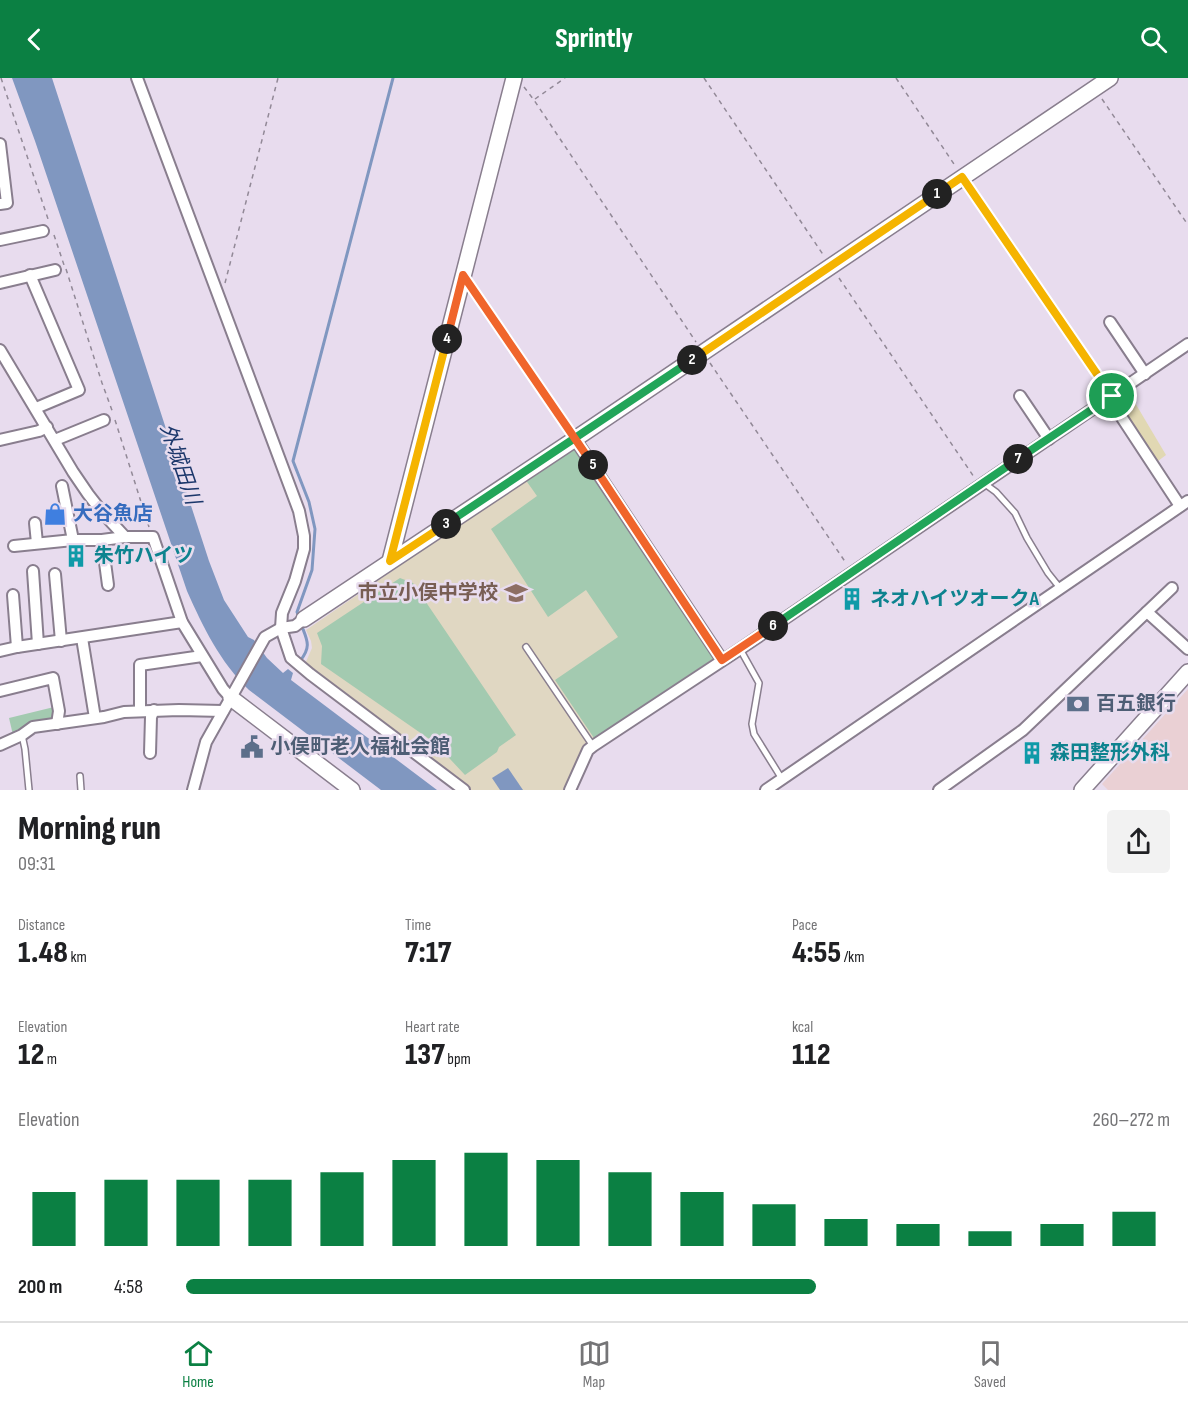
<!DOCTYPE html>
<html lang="en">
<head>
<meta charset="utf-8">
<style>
  body { margin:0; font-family:"Sofia Sans Condensed","Noto Sans JP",sans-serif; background:#f2f2f2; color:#202124; height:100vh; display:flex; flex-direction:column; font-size:22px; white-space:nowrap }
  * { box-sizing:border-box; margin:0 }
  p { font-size:20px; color:#757577 }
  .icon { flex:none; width:33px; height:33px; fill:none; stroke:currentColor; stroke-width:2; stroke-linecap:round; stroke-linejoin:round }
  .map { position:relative; height:712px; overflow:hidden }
  .drawer { display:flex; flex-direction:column; background:#fff; flex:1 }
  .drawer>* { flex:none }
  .pin { position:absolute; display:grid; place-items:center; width:51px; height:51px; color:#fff; margin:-26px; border:3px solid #fff; border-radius:50%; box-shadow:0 2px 6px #0007 }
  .km { position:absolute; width:30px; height:30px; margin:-15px; border-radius:50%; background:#222; color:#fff; font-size:16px; line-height:30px; text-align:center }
  .round { display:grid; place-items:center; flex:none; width:63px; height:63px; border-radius:6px; background:#f2f2f2 }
  .head { display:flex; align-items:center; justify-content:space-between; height:102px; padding:0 18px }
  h1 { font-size:33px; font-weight:800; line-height:45px }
  .stats { display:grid; grid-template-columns:repeat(3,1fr); gap:9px; height:102px; padding:6px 18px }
  .stats div { display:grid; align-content:center }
  .stats b { font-size:30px; font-weight:800 }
  .stats small { font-size:16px; font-weight:400 }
  .stats p { font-size:16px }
  .chart { height:168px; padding:12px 18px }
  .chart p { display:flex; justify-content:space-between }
  .chart svg { width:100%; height:108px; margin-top:6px; stroke:#0b8043; stroke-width:6 }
  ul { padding:0 18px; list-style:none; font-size:20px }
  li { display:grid; grid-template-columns:96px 72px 1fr; align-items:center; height:45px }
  li i { height:15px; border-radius:8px; background:#0b8043 }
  header { display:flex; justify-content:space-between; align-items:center; height:78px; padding:0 18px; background:#0b8043; color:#fff; font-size:27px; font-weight:800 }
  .dock { display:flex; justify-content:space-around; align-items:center; height:84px; border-top:2px solid #e0e0e0; background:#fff; font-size:16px; color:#757577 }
  .dock a { display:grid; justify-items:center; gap:3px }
  .dock .on { color:#0b8043 }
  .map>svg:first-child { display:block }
</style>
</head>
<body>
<header><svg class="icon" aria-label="back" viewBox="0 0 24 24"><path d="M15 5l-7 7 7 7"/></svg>Sprintly<svg class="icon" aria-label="search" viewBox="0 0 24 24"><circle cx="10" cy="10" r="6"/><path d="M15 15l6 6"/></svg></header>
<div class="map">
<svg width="1188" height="712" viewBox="0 0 1188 712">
  <rect width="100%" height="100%" fill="#e8dcee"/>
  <!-- commercial -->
  <path fill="#ead0d4" d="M1188,611V712H1108L1102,706Z"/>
  <!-- education -->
  <path fill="#e0d7c2" d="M571,371H575L716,579L585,666L563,712H470L455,701L457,698L448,693L305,586L312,570L311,563L306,552L414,478L413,476Z"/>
  <!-- green -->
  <g fill="#a3cab0">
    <path d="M571,371H575L716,579L594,660L555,602L618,559L586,512L548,539L491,451L537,418L525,401Z"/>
    <path d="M400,500L413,505L516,657L499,669L497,674L465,697L435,665L321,586L322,568L317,555Z"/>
    <path d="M54,629L55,634L50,641L13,657L9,640Z"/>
  </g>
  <!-- sand -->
  <path fill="#e1d8b3" d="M1128,313L1166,377L1154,386L1112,323Z"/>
  <!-- water -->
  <g fill="#8097c0">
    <path d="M12,0H52L209,483L224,522L248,559L254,562L267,580L283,595L288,591L293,595L291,602L437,712H381L249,612C220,584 203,549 187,513L35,63Z"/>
    <path d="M508,690L523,712H500L492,700Z"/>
  </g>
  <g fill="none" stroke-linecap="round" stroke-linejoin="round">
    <!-- stream -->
    <g stroke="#8097c0" stroke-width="3">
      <path d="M299,539L297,534L312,492L315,451L309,424L293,383L393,0"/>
      <path d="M300,583C312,568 307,562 301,546"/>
    </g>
    <!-- lane casing -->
    <g stroke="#897e8e" stroke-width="8">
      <g id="lane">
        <path d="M985,406L996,414L1015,435L1027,460L1048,495L1060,510"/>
        <path d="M526,569L593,668"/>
        <path d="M740,571L759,605L752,646L754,656L782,701"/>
        <path d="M22,657L25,671L29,712"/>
        <path d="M80,698L81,712"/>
      </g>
    </g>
    <!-- street casing -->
    <g stroke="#897e8e" stroke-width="14">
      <g id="street">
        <path d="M137,0L299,433L304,458V471L295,503L282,535L281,550L291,580L310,596L464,712"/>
        <path d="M0,66L7,125L0,126"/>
        <path d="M0,162L43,153"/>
        <path d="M30,197L79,312L36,330"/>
        <path d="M0,205L55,192"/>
        <path d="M1110,244L1145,296"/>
        <path d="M0,272L73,394L88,416L102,434L125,459H153L182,544L223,611L231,620"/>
        <path d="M1020,318L1049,361"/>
        <path d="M1109,320L1180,428"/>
        <path d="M575,361L722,582"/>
        <path d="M0,362L39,353L47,349"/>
        <path d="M55,362L104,342"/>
        <path d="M62,408L73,462"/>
        <path d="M35,445L37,465"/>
        <path d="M14,468L73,462H102"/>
        <path d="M33,493L38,566"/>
        <path d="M55,496L61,563"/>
        <path d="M108,507L102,462L125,459"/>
        <path d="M13,517L17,569"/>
        <path d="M1147,534L1188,571"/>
        <path d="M82,560L95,640"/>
        <path d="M0,573L17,569L182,544"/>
        <path d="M0,613L53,600L59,633L57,646"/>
        <path d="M140,633V587L202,578"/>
        <path d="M0,667L22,657L33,649L104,639L124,634L179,632L223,633"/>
        <path d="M150,675L151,639L154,632"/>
        <path d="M193,712L206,664L265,559L281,550L295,548L304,541"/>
        <path d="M570,712L588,672L593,668L740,571L1188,266"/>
        <path d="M766,712L1188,423"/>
        <path d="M939,712L1023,652L1172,510"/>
      </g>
    </g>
    <!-- secondary casing -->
    <g stroke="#897e8e" stroke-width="18">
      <g id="secondary">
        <path d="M390,483L514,0"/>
        <path d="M304,541L575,361L1110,0"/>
        <path d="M231,620L352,712"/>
        <path d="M1082,712L1188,594"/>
      </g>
    </g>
    <!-- path -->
    <g stroke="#928997" stroke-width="1.5" stroke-dasharray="4.5 4.5" stroke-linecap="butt">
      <path d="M1,0L49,144"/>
      <path d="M704,0L824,178"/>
      <path d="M896,0L956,89"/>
      <path d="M524,9L534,22L696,264"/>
      <path d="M535,21L565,0"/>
      <path d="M1102,21L1188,147"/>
      <path d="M970,111L1106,310"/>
      <path d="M54,157L64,187"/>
      <path d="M66,191L102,305L113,335"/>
      <path d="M839,200L974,399"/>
      <path d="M225,205L278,0"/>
      <path d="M472,211L568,350"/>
      <path d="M710,285L846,485"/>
      <path d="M115,342L149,449"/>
    </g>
    <!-- lane -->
    <use href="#lane" stroke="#fff" stroke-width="5"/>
    <!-- street -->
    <use href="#street" stroke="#fff" stroke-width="10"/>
    <!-- secondary -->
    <use href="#secondary" stroke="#fff" stroke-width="15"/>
  </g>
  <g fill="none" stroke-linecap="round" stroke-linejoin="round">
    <!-- split-1 casing -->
    <g stroke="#fff" stroke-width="12">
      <path id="split-1" d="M937,116L962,99L1112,318"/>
    </g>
    <!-- split-2 casing -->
    <g stroke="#fff" stroke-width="12">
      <path id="split-2" d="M692,282L937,116"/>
    </g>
    <!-- split-3 casing -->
    <g stroke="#fff" stroke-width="12">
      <path id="split-3" d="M446,446L692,282"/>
    </g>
    <!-- split-4 casing -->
    <g stroke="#fff" stroke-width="12">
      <path id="split-4" d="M446,446L390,483L447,261"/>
    </g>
    <!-- split-5 casing -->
    <g stroke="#fff" stroke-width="12">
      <path id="split-5" d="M447,261L463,197L593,387"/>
    </g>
    <!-- split-6 casing -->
    <g stroke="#fff" stroke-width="12">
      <path id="split-6" d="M593,387L722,582L773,548"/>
    </g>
    <!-- split-7 casing -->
    <g stroke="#fff" stroke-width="12">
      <path id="split-7" d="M773,548L1018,381"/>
    </g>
    <!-- split-8 casing -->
    <g stroke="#fff" stroke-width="12">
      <path id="split-8" d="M1018,381L1112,318"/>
    </g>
    <!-- split-1 -->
    <use href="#split-1" stroke="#f5b400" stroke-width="8"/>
    <!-- split-2 -->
    <use href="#split-2" stroke="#f5b400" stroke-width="8"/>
    <!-- split-3 -->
    <use href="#split-3" stroke="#22a559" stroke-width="8"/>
    <!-- split-4 -->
    <use href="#split-4" stroke="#f5b400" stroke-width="8"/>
    <!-- split-5 -->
    <use href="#split-5" stroke="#f0652b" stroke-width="8"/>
    <!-- split-6 -->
    <use href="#split-6" stroke="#f0652b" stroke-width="8"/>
    <!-- split-7 -->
    <use href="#split-7" stroke="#22a559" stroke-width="8"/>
    <!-- split-8 -->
    <use href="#split-8" stroke="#22a559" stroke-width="8"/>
  </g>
  <!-- icons -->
  <defs>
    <g id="shop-bare" transform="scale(1.8)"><path d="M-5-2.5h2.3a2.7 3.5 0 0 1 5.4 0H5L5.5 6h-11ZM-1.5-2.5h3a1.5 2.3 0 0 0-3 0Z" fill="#3f7fe0" stroke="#e8dcee" stroke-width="2.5" paint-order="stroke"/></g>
    <g id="building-bare" transform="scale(1.8)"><path d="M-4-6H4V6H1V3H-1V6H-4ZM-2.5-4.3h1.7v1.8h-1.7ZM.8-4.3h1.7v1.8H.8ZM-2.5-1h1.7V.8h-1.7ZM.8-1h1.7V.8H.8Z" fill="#0f9aa8" stroke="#e8dcee" stroke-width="2.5" paint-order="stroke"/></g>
    <g id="school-bare" transform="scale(1.8)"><path d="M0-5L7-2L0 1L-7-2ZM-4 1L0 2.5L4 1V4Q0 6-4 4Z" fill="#8d6e63" stroke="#e8dcee" stroke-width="2.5" paint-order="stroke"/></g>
    <g id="bank-bare" transform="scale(1.8)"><path d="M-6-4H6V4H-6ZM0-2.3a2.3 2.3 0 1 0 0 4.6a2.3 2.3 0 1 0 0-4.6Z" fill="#5c6f8a" stroke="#e8dcee" stroke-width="2.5" paint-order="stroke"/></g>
    <g id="civic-bare" transform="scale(1.8)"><path d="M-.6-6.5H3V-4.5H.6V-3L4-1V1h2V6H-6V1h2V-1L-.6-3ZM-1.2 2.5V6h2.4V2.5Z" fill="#5c6f8a" stroke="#e8dcee" stroke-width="2.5" paint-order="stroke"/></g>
  </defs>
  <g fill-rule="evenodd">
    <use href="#shop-bare" x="55" y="436"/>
    <use href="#building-bare" x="76" y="478"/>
    <use href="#school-bare" x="516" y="515"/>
    <use href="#building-bare" x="852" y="521"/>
    <use href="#bank-bare" x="1078" y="626"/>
    <use href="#civic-bare" x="252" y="669"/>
    <use href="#building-bare" x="1032" y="675"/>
  </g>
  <g text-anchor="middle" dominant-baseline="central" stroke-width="5" stroke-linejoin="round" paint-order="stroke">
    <!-- shop labels -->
    <g font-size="20" font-weight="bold" fill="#366cbe" stroke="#e8dcee" text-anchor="start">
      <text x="73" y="436">大谷魚店</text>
    </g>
    <!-- culture labels -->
    <g font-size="20" font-weight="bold" fill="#0d838f" stroke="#e8dcee" text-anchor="start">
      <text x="94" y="478">朱竹ハイツ</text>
      <text x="870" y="521">ネオハイツオークA</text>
      <text x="1050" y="675">森田整形外科</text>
    </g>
    <!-- education labels -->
    <g font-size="20" font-weight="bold" fill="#785e54" stroke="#e8dcee" text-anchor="end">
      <text x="498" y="515">市立小俣中学校</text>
    </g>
    <!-- service labels -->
    <g font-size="20" font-weight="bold" fill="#4e5e75" stroke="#e8dcee" text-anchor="start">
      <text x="1096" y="626">百五銀行</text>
      <text x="270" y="669">小俣町老人福祉会館</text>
    </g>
    <!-- water labels -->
    <g font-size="21" font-style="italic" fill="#1c376b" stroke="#e8dcee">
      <text transform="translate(180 386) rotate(71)">外城田川</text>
    </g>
  </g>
</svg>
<div class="pin" style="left:1112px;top:318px;background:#1e9e55"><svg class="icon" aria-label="arrive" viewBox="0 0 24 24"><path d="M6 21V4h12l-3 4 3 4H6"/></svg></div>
<b class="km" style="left:937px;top:116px">1</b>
<b class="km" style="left:692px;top:282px">2</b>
<b class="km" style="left:446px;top:446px">3</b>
<b class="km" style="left:447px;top:261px">4</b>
<b class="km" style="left:593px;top:387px">5</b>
<b class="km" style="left:773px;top:548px">6</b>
<b class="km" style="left:1018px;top:381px">7</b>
</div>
<section class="drawer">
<div class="head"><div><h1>Morning run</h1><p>09:31</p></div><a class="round"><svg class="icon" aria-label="share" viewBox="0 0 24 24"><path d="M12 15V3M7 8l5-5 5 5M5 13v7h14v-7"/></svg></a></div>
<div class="stats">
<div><p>Distance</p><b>1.48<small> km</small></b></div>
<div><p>Time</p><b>7:17</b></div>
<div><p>Pace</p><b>4:55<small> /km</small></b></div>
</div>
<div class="stats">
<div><p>Elevation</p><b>12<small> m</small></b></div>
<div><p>Heart rate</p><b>137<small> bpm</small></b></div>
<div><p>kcal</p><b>112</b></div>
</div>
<div class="chart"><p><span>Elevation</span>260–272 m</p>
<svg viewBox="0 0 160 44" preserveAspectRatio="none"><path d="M5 44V22M15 44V17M25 44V17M35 44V17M45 44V14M55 44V9M65 44V6M75 44V9M85 44V14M95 44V22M105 44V27M115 44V33M125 44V35M135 44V38M145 44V35M155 44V30"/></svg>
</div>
<ul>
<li><b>200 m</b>4:58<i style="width:64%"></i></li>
</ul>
</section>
<nav class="dock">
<a class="on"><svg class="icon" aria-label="home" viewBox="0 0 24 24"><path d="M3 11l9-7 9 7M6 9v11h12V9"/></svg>Home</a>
<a><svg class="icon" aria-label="map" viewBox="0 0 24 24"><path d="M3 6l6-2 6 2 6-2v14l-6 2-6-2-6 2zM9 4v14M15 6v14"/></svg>Map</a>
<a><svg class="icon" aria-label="saved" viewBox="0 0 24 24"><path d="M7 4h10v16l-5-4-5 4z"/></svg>Saved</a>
</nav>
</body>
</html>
